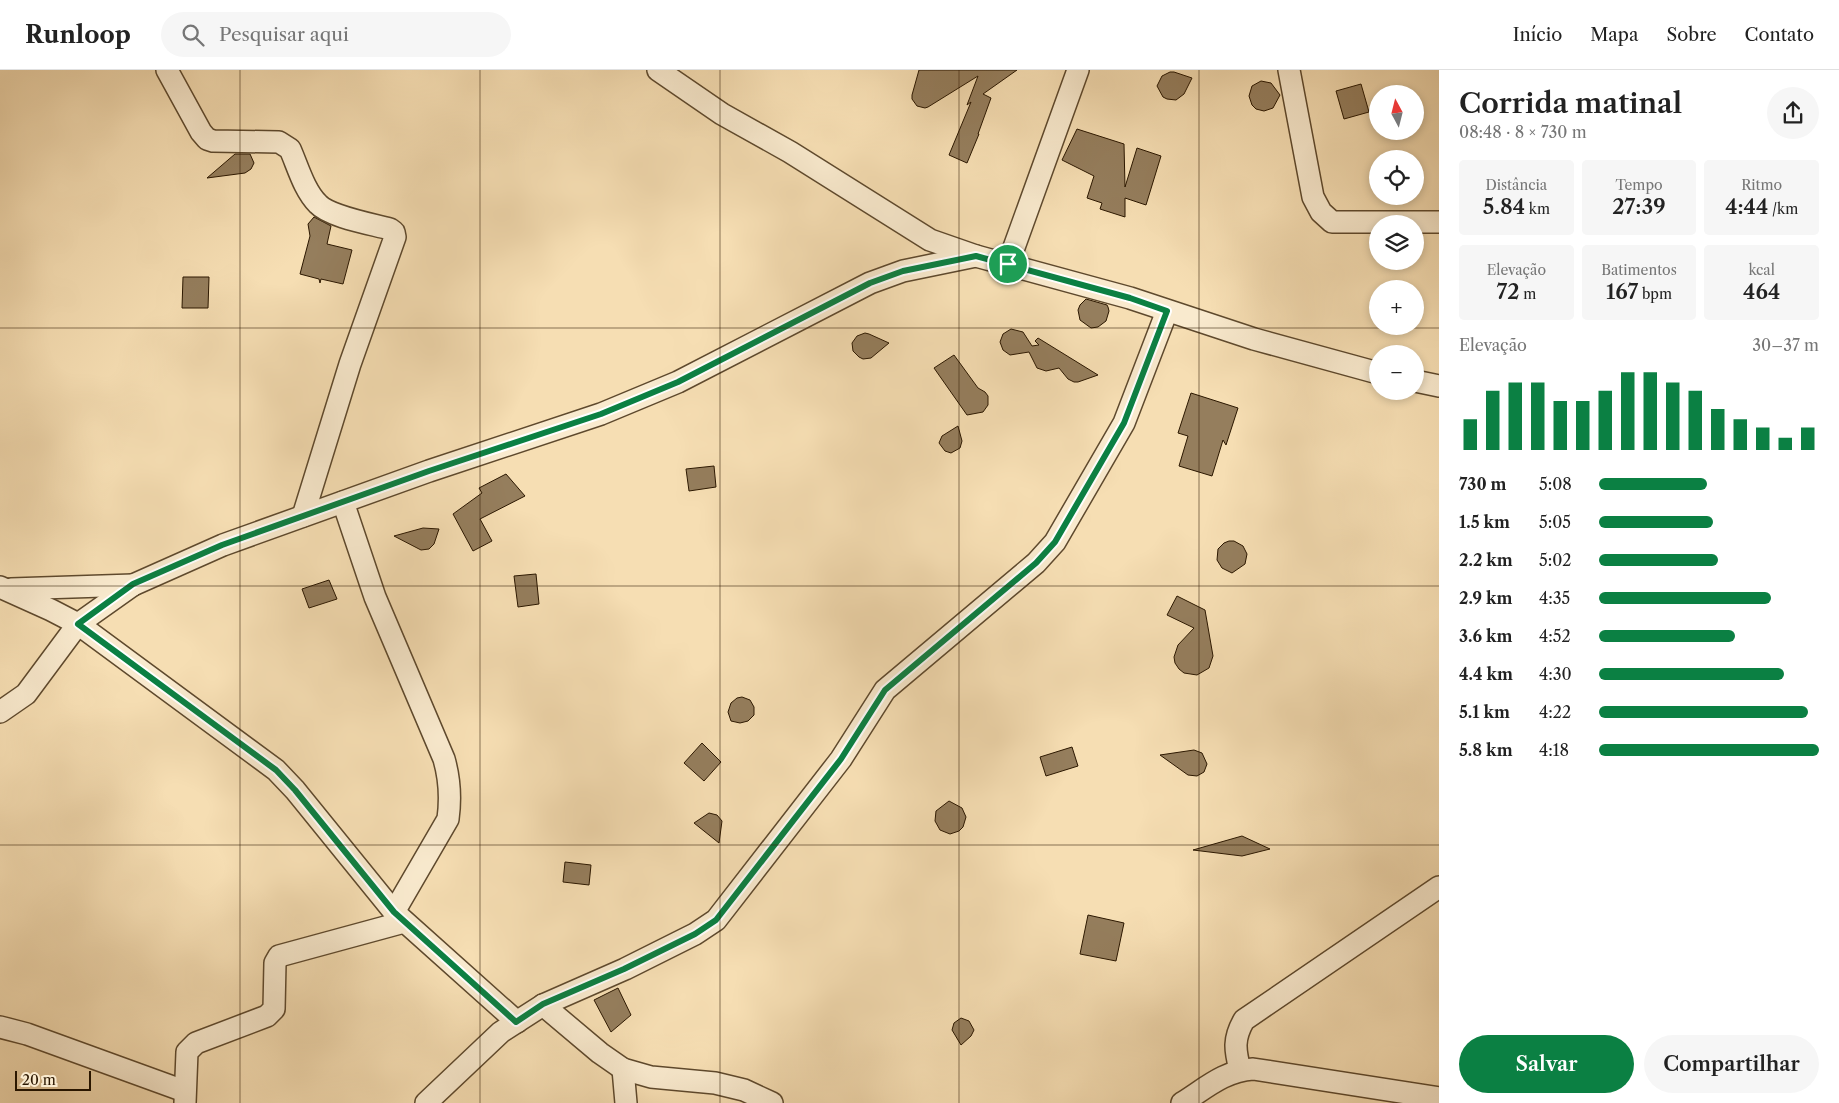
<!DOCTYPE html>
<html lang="pt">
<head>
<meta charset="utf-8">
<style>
  body { margin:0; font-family:"Libre Caslon Text",serif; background:#f6f6f6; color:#222; height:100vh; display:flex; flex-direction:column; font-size:19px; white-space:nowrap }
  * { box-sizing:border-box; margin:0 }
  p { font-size:16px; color:#767676 }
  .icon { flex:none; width:28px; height:28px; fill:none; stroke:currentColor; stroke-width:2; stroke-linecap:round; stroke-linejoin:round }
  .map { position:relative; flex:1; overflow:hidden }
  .side { display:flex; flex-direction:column; background:#fff; width:400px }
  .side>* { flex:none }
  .needle { width:32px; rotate:353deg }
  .controls { position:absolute; left:1369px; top:15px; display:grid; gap:10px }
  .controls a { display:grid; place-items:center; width:55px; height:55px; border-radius:50%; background:#fff; box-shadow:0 2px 8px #0003; font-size:25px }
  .scale { position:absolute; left:15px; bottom:12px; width:76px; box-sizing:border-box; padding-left:5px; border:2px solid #2b1700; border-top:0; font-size:14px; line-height:18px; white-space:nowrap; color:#2b1700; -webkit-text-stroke:4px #f9eace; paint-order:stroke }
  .pin { position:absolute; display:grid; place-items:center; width:42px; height:42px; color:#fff; margin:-21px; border:2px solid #fff; border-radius:50%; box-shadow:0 1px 5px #0007 }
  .round { display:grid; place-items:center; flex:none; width:52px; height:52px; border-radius:26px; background:#f6f6f6 }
  .head { display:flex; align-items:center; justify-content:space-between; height:85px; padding:0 20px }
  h1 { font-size:28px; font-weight:600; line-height:38px }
  .metrics { display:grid; grid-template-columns:repeat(3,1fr); gap:8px; height:85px; padding:5px 20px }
  .metrics div { display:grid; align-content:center; border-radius:5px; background:#f6f6f6; text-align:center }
  .metrics b { font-size:21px; font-weight:600 }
  .metrics small { font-size:14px; font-weight:400 }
  .metrics p { font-size:14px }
  .chart { height:140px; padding:10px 20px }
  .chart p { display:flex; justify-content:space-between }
  .chart svg { width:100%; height:90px; margin-top:5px; stroke:#0b8043; stroke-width:6 }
  .button { display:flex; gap:10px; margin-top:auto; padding:10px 20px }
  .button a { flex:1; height:58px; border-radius:30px; background:#0b8043; color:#fff; font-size:20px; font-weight:600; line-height:58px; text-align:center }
  .button a+a { background:#f6f6f6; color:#222 }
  ul { padding:0 20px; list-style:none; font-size:16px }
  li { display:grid; grid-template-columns:80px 60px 1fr; align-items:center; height:38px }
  li i { height:12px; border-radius:6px; background:#0b8043 }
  header { display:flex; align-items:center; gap:30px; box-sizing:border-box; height:70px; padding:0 25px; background:#fff; border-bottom:1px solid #e0e0e0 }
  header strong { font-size:24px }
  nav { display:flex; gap:28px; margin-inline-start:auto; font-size:18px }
  .search { width:350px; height:45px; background:#f6f6f6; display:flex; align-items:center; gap:12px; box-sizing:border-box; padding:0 18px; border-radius:28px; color:#767676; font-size:19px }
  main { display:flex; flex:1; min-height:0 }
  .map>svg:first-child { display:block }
</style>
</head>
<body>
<header>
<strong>Runloop</strong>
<div class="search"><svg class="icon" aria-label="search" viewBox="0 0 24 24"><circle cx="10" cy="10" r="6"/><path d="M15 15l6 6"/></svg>Pesquisar aqui</div>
<nav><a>Início</a><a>Mapa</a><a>Sobre</a><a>Contato</a></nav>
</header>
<main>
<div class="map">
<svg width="1439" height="1033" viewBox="0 0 1439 1033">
  <rect width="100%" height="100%" fill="#f6deb3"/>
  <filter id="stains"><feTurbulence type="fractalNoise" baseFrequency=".004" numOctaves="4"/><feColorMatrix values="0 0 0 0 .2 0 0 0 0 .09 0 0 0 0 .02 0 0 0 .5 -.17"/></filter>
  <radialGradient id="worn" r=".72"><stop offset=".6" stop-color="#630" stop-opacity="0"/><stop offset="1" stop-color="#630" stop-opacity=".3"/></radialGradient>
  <!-- building -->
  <g fill="#957e5d" stroke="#2b1700">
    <path d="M919,0H1017L983,24L991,28L978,64H979L967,93L949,85L971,32L967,35L978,6L928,37L925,38L917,36L912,29V25Z"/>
    <path d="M1170,2H1174L1192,8L1184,24L1176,30L1167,29L1163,27L1157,16L1162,6Z"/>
    <path d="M1261,11L1271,13L1280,25L1273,38L1264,41L1256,39L1252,35L1249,26L1252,16Z"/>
    <path d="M1361,14L1369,42L1344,49L1336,21Z"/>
    <path d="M1077,59L1124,74L1125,117L1137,78L1161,86L1146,135L1125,128V147L1100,139L1102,133L1087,128L1094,106L1062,90Z"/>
    <path d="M235,84H250L254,93L251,99L245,103L207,108Z"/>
    <path d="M314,147L331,156L327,174L352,180L343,214L321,209L320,213L319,209L300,204L310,166L308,154Z"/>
    <path d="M183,207H209L208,238H182Z"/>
    <path d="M1086,229L1107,235L1108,237L1109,241L1106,251L1098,257L1091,258L1080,250L1078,240L1080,235Z"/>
    <path d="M1011,259L1023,262L1032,276L1039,275L1035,271L1038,268L1098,305L1078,312H1074L1068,309L1059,298L1046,301L1037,298L1029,282L1010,285L1003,280L1000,272L1003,264Z"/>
    <path d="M865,263L869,264L889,273L871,288L863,289L859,287L853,281L852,273L857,266Z"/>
    <path d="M954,285L978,318L985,322L988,326V335L983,342L967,345L934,298Z"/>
    <path d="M1191,323L1238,338L1226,375L1223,370L1212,406L1179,396L1188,366L1178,363Z"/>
    <path d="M958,356L962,371L960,378L951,383L945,381L939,373L942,366Z"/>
    <path d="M714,396L716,417L689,421L686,399Z"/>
    <path d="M506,404L525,426L480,449L492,471L473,481L453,444L482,423L479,418Z"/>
    <path d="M423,458L439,459L434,474L429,479L421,480L394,466Z"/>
    <path d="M1229,471H1234L1243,476L1247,484L1245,494L1232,503L1222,498L1217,490L1218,479L1224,473Z"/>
    <path d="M536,504L539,534L518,537L514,506Z"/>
    <path d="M329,510L337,529L309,538L302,519Z"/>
    <path d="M1177,526L1205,540L1213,586L1209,598L1197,605L1184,603L1179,599L1175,593L1174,587L1178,575L1194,558L1167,545Z"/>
    <path d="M742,627L750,630L754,637V645L748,651L740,653L731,651L728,642L731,633L737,628Z"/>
    <path d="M702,673L721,692L704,711L684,693Z"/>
    <path d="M1072,677L1078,696L1046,706L1040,687Z"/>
    <path d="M1194,680L1202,683L1207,694L1204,702L1197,706L1188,705L1160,685Z"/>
    <path d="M949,731L962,738L966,747L963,757L959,761L950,764L940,760L935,751L936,741Z"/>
    <path d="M709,743L717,745L722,751L719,773L694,753Z"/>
    <path d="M1242,766L1270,779L1242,786L1193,780Z"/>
    <path d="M565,792L591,795L589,815L563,812Z"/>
    <path d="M1088,845L1124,853L1116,891L1080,884Z"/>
    <path d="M618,918L631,945L611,962L594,930Z"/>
    <path d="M961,948L969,951L974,960L971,966L961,975L952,960L954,953Z"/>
  </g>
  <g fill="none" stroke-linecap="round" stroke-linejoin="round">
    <!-- minor casing -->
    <g stroke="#5e492d" stroke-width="24">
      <g id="minor">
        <path d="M167,0L201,62L207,69L213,71L279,72L290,79C298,97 304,120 318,134C330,147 372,154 390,159L394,162L395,167L350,294L303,446"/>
        <path d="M658,0L722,44L790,82L930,170L976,186L1130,228L1254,269L1378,303"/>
        <path d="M1289,0L1313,127L1321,142L1332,152H1439"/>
        <path d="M1008,194L1078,0"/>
        <path d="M1415,311L1439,316"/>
        <path d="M343,432L375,527L444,689C450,710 451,727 448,749L394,842"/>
        <path d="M0,517L51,540L78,554L276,700L295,720L394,842L517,952"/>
        <path d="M11,519L133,515"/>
        <path d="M0,642L26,624L78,554L133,515L223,475L429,401L601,344L678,312L870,213L903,201L976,186"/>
        <path d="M543,935L600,983L623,999L651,1007L715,1013L744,1020L772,1033"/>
        <path d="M0,957L27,964L184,1021"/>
        <path d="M623,999L626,1033"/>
        <path d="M1240,1000C1235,980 1233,969 1244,950L1439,817"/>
        <path d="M185,1033L187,982L196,973L267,946L274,939L275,893L279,886L404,852"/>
        <path d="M426,1033L501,962L543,935L625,899L695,864L716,850L841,689L885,620L1036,493L1055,472L1124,353L1167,241"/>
        <path d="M1182,1033C1206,1018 1224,1001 1253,999L1439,1028"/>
      </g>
    </g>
    <!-- minor -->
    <use href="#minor" stroke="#f9eace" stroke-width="21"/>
  </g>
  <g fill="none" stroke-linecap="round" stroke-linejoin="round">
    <!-- route casing -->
    <g stroke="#fff" stroke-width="10">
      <path id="route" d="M976,186L1130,228L1167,241L1124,353L1055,472L1036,493L885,620L841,689L716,850L695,864L624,899L543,934L516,952L394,842L295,720L276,700L78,554L133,514L222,475L429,401L601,344L678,312L870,213L903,201Z"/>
    </g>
    <!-- route -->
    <use href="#route" stroke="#0b8043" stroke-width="6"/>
  </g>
  <!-- grid -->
  <path fill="none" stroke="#2b1700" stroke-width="1" stroke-opacity="0.55" d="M240,0V1033M480,0V1033M720,0V1033M959,0V1033M1199,0V1033M0,258H1439M0,516H1439M0,775H1439"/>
  <rect width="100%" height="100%" filter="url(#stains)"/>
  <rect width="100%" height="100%" fill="url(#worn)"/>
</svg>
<div class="controls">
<a><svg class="needle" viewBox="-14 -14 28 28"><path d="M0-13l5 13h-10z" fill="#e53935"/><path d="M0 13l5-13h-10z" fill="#767676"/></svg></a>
<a><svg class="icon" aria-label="locate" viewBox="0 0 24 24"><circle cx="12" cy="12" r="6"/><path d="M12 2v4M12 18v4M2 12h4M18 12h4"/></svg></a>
<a><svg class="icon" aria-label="layers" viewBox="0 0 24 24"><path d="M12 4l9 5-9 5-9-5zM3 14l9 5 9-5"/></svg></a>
<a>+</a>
<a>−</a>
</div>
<div class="scale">20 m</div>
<div class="pin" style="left:1008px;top:194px;background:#1e9e55"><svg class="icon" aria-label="arrive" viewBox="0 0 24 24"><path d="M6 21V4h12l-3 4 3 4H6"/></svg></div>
</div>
<section class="side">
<div class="head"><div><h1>Corrida matinal</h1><p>08:48 · 8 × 730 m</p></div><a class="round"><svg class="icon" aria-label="share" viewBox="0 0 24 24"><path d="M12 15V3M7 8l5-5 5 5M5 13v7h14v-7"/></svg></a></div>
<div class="metrics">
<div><p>Distância</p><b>5.84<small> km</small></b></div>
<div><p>Tempo</p><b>27:39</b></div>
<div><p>Ritmo</p><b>4:44<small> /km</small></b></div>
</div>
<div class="metrics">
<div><p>Elevação</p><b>72<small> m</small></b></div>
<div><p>Batimentos</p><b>167<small> bpm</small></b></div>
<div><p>kcal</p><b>464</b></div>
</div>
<div class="chart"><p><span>Elevação</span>30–37 m</p>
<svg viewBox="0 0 160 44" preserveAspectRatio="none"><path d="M5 44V29M15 44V15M25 44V11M35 44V11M45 44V20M55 44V20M65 44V15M75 44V6M85 44V6M95 44V11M105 44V15M115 44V24M125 44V29M135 44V33M145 44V38M155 44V33"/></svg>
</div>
<ul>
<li><b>730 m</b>5:08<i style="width:49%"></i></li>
<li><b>1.5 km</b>5:05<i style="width:52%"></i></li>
<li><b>2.2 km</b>5:02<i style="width:54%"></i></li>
<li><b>2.9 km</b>4:35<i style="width:78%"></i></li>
<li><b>3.6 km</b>4:52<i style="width:62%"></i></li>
<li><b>4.4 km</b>4:30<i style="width:84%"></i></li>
<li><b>5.1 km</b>4:22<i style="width:95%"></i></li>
<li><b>5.8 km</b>4:18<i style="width:100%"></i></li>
</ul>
<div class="button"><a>Salvar</a><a>Compartilhar</a></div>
</section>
</main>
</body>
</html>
